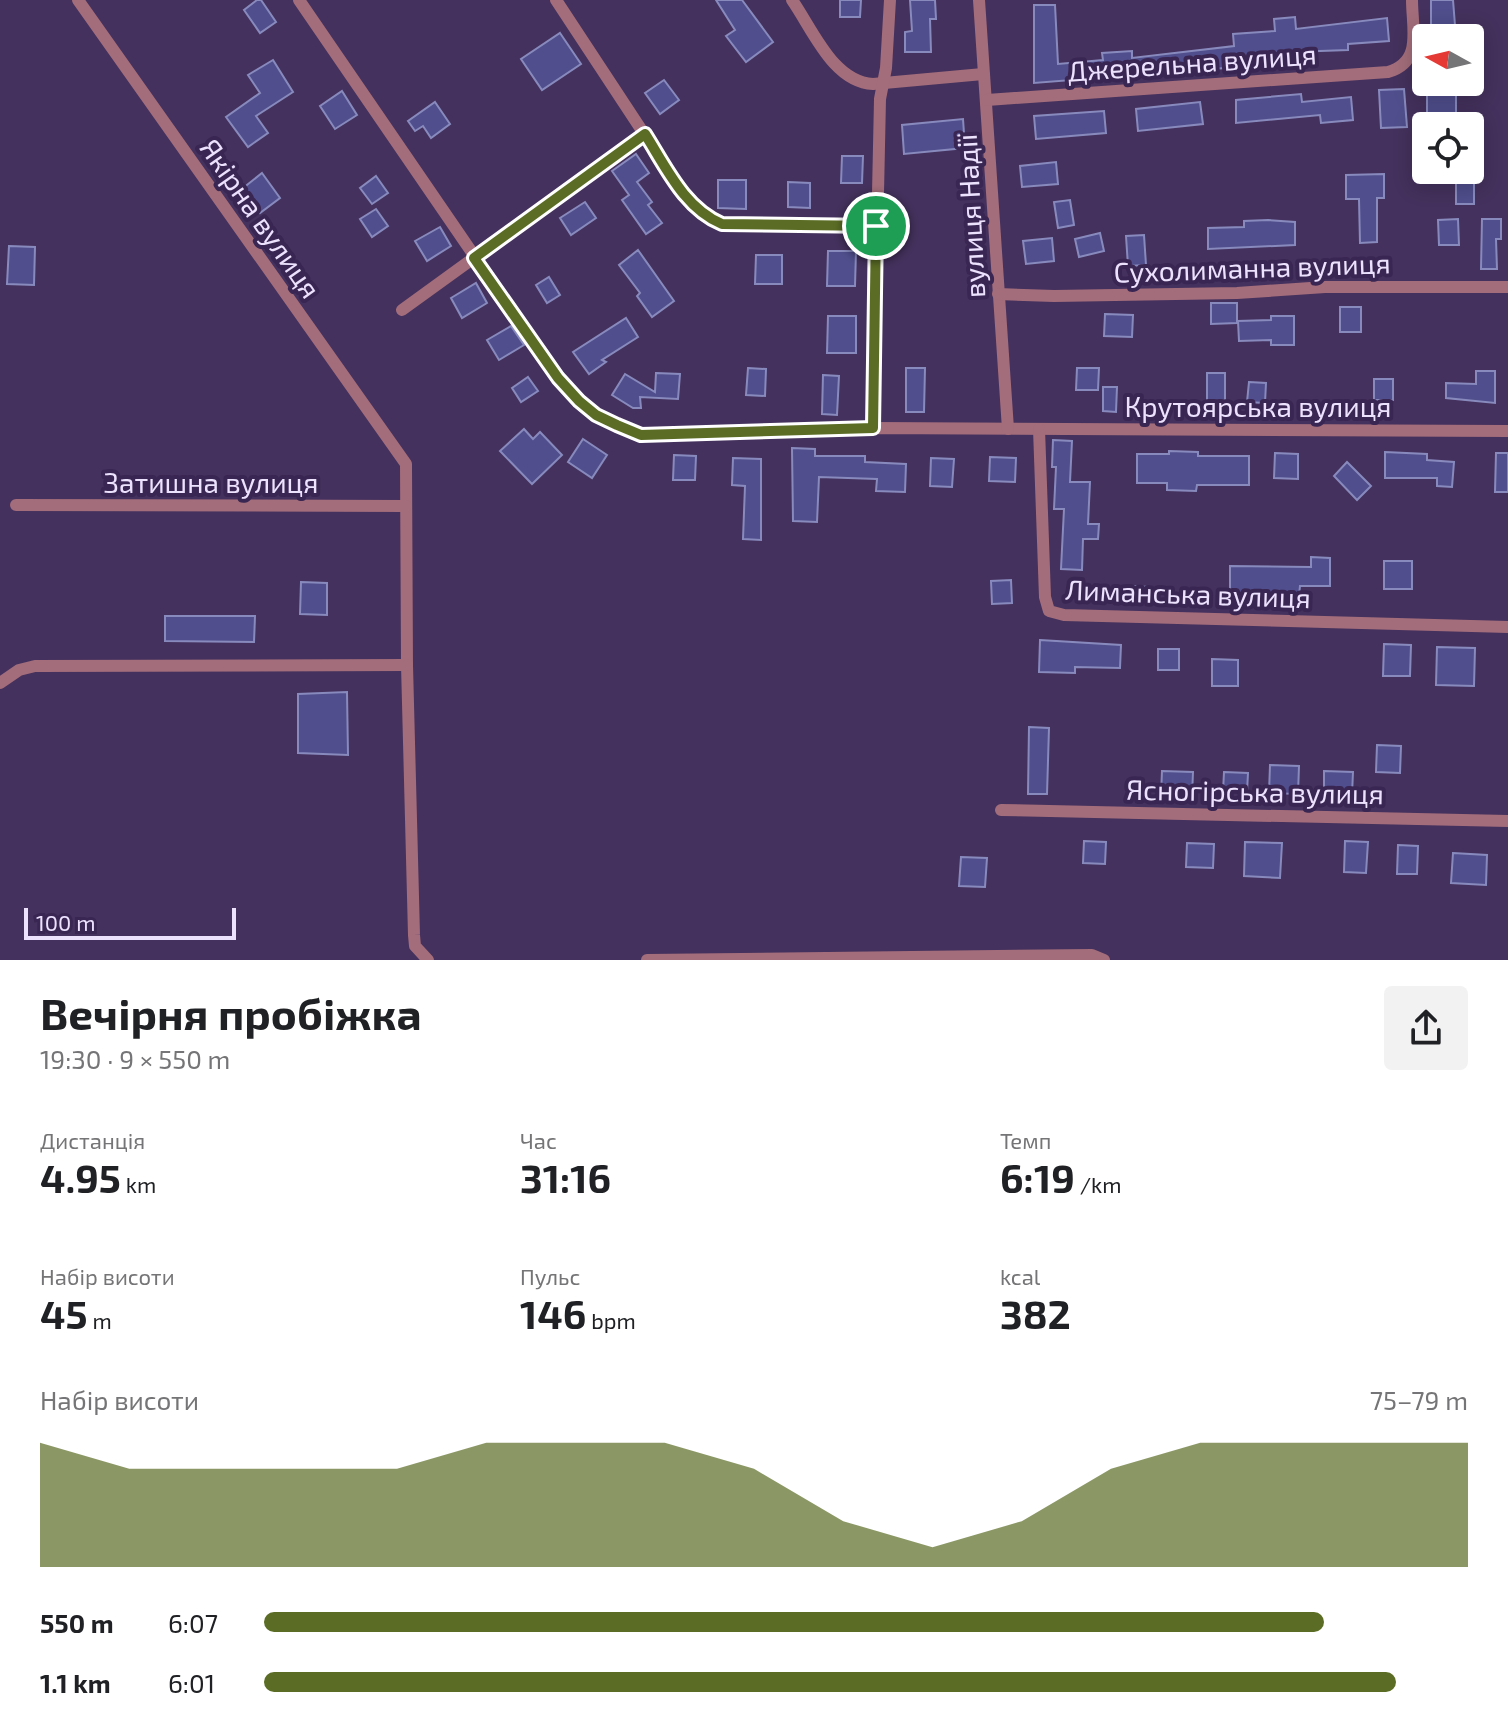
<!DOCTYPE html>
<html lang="uk">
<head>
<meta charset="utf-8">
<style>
  body { margin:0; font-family:"Exo 2",sans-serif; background:#f2f2f2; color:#202124; height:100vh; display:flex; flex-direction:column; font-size:30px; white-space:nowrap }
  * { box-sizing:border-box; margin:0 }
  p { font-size:26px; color:#757577 }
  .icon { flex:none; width:44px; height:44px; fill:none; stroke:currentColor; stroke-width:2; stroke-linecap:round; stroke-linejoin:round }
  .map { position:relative; height:960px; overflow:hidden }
  .panel { display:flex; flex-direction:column; background:#fff; flex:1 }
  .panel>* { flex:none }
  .needle { width:52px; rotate:278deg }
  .fabs { position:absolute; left:1412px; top:24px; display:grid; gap:16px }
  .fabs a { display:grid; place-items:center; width:72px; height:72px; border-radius:8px; background:#fff; box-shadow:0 4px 20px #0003; font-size:40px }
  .scale { position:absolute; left:24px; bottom:20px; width:212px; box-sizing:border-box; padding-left:8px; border:4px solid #ece2fe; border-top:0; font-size:22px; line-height:28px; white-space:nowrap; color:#ece2fe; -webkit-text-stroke:6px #3a2652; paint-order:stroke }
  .pin { position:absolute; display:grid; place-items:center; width:68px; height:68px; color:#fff; margin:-34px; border:4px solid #fff; border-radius:50%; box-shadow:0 2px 8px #0007 }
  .round { display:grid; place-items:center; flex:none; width:84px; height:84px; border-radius:8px; background:#f2f2f2 }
  .head { display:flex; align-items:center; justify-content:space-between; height:136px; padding:0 40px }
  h1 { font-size:44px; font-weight:700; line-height:60px }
  .stats { display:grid; grid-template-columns:repeat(3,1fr); gap:12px; height:136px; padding:8px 40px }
  .stats div { display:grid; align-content:center }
  .stats b { font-size:40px; font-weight:700 }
  .stats small { font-size:22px; font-weight:400 }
  .stats p { font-size:22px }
  .chart { height:224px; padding:16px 40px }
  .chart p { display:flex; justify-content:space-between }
  .chart svg { width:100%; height:144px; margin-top:8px; fill:#5b6d25; opacity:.7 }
  ul { padding:0 40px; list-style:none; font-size:26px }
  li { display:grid; grid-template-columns:128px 96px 1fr; align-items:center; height:60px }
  li i { height:20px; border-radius:10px; background:#5b6d25 }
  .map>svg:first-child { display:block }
</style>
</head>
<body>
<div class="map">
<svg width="1508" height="960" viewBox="0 0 1508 960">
  <rect width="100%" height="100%" fill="#44315d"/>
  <!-- building -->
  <g fill="#504e8c" stroke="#888abe" stroke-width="2">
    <path d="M257,0H261L276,22L260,33L244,10Z"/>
    <path d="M716,0H742L773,42L746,62L726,36L735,30Z"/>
    <path d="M840,0H861L860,17H840Z"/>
    <path d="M910,0H935L936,19H930L931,52H905V32L912,31Z"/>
    <path d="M1431,0H1453L1456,38H1431Z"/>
    <path d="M1034,5H1055L1058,64L1103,60L1102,53L1132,51V58L1234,46L1233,34L1275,31L1274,19L1295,17L1296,29L1387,18L1389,41L1348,44V50L1265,53L1266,58L1224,61L1225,68L1034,83Z"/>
    <path d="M560,33L581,64L542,90L521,59Z"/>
    <path d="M273,60L293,92L256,116L268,133L248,147L226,117L260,93L248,75Z"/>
    <path d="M664,80L679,100L660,114L645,93Z"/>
    <path d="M1404,89L1407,127L1381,128L1379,90Z"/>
    <path d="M342,91L357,115L335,129L320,106Z"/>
    <rect x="1427" y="93" width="29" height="24"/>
    <path d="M1301,94L1302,102L1351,97L1353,120L1321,123L1320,115L1236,123V100Z"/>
    <path d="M435,102L450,124L431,138L423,126L415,131L408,121Z"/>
    <path d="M1200,102L1203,124L1138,131L1136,109Z"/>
    <path d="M1104,111L1106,133L1036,139L1034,116Z"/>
    <path d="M963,119L965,148L904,154L902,125Z"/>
    <path d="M636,154L649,173L637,182L652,202L648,205L662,223L646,234L622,200L629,195L612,171Z"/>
    <path d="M842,156H863L862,183H841Z"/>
    <path d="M1056,162L1058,184L1022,187L1020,166Z"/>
    <rect x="1456" y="171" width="18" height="33"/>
    <path d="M262,173L280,198L260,213L242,189Z"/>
    <path d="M1384,174V198H1377V242L1360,243L1359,199H1346V175Z"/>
    <path d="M376,176L388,193L372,204L360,188Z"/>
    <path d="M718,180H746V209L718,208Z"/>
    <path d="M788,182L810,183V208L788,207Z"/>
    <path d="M1070,200L1074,225L1058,228L1054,202Z"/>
    <path d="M585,202L596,218L571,235L560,218Z"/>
    <path d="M376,209L388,226L372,237L360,219Z"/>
    <path d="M1458,219L1459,245H1439L1438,220Z"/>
    <path d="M1482,219H1501V239H1496L1497,269H1481Z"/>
    <path d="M1268,220L1295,222V245L1208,249V228L1244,227V221Z"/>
    <path d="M440,227L451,246L427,261L415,241Z"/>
    <path d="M1100,233L1104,251L1079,257L1075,239Z"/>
    <path d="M1144,235L1146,265L1128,266L1126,236Z"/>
    <path d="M1052,238L1054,261L1026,264L1023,241Z"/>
    <path d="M9,246L35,247L34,285L7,284Z"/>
    <path d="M638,250L674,301L652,317L637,296L640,293L619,265Z"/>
    <path d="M828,251H856L855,286H827Z"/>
    <path d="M756,255H782V284H755Z"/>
    <path d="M549,277L560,295L547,303L536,285Z"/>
    <path d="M476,283L487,303L462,318L451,298Z"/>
    <path d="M1211,303H1237V323L1211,324Z"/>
    <rect x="1340" y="307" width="21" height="25"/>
    <path d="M1105,314L1133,315L1132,337L1104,336Z"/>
    <path d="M828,316H856V353H827Z"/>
    <path d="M1271,316H1294V345H1271V340L1239,341L1238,321L1271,320Z"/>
    <path d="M626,318L638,337L602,360L606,362L589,374L573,352Z"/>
    <path d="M511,326L524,345L499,360L487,340Z"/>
    <path d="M748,368L766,369L765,396L746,395Z"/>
    <path d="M906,368H925L924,412H906Z"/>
    <path d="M1077,368H1099L1098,390H1076Z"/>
    <path d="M1476,371H1495V403L1446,398V383L1476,384Z"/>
    <path d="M656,373L680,374L678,399L640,397L641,408H633L612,395L625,374L655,392Z"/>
    <rect x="1207" y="373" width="18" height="29"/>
    <path d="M823,375L839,376L837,415L822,414Z"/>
    <path d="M528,377L538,391L521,402L512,388Z"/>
    <rect x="1374" y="379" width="19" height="21"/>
    <path d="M1249,382L1266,383L1265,403L1247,402Z"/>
    <path d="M1103,387H1117L1116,412L1103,411Z"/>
    <path d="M524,429L533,439L540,432L562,455L532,484L500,451Z"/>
    <path d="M583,439L607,455L592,478L568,462Z"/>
    <path d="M1053,440L1072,441L1070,482H1090L1088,524H1099L1098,539H1083L1082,570L1061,569L1064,509H1054L1056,467H1052Z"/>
    <path d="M792,448L815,449V456H865V462L906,464L905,492L876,491L877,479L819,477L817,522L793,521Z"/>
    <path d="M1169,451L1198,452V456H1249V485H1197L1196,491L1167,490V483H1137V454H1169Z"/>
    <path d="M1385,452L1427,454V460L1454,462L1452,487L1437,486V478H1385Z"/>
    <path d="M1275,453L1298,454V479L1274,478Z"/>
    <path d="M1496,453H1508V492H1495Z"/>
    <path d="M674,455L696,456L695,480H673Z"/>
    <path d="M990,457L1016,458L1015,482L989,481Z"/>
    <path d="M733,458L761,459V540L743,539L745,486L732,485Z"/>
    <path d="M931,458L954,459L952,487L930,486Z"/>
    <path d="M1347,462L1371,486L1357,500L1334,476Z"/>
    <path d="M1311,557L1330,558V586H1300L1299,595H1230V566L1311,567Z"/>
    <rect x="1384" y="561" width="28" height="28"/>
    <path d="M1011,580L1012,603L992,604L991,581Z"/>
    <path d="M301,582L327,583V615L300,614Z"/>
    <path d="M1129,586L1152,587L1151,604L1128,603Z"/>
    <path d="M165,616H255L254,642L165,641Z"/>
    <path d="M1040,640L1121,645L1120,668L1075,667V673L1039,672Z"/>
    <path d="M1384,644L1411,645L1410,676H1383Z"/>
    <path d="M1437,647L1475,648L1474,686L1436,685Z"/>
    <rect x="1158" y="649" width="21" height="21"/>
    <path d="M1212,659L1238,660V686H1212Z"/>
    <path d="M347,692L348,755L298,753V694Z"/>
    <path d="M1029,727L1049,728L1047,794H1028Z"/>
    <path d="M1377,745L1401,746L1400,773L1376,772Z"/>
    <path d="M1270,765L1299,766L1298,794L1269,793Z"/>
    <path d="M1162,771L1193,772L1192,797L1161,795Z"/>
    <path d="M1324,771L1353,772L1352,795L1324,794Z"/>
    <path d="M1224,772L1248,773L1247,792H1223Z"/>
    <path d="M1084,841L1106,842L1105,864L1083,863Z"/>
    <path d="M1345,841L1368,842L1366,873L1344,872Z"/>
    <path d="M1245,842L1282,843L1280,878L1244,876Z"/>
    <path d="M1187,843L1214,844L1213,868L1186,867Z"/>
    <path d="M1398,845L1418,846L1417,874H1397Z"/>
    <path d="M1453,853L1487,855L1486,885L1451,883Z"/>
    <path d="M961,857L987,858L985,887L959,886Z"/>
  </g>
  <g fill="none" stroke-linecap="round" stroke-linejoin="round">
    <!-- minor -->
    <g stroke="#a36d7b" stroke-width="12">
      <path d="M78,0L406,464L407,665L414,935L415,946L428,960"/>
      <path d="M299,0L558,378L596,415L641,435L873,428L1508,431"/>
      <path d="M556,0L683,193L700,212L722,224L876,226"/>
      <path d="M792,0C813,30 833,82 873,84L983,74"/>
      <path d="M979,0L1008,429"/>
      <path d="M987,100L1388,72C1423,62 1412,29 1412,0"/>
      <path d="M998,294L1054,296L1237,293L1325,287H1508"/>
      <path d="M402,310L645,134"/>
      <path d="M873,428L880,99L886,68L890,0"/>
      <path d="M1039,429L1045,597L1049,611L1064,615L1508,627"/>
      <path d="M16,505L406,506"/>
      <path d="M0,683L19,670L35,666L407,665"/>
      <path d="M1001,810L1508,821"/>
      <path d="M647,960L1092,955L1104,960"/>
    </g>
  </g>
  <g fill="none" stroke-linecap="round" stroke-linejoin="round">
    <!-- route casing -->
    <g stroke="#fff" stroke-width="16">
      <path id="route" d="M645,134C666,167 684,208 722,224L876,226L873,428L641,435L617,425L596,415L579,401L558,378L474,258Z"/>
    </g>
    <!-- route -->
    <use href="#route" stroke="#5b6d25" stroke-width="10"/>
  </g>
  <g text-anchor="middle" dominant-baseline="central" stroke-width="8" stroke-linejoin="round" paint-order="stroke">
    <!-- street labels -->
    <g font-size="28" fill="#ece2fe" stroke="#3a2652">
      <text transform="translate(1192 62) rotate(-4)">Джерельна вулиця</text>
      <text transform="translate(970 216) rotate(-93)">вулиця Надії</text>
      <text transform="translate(261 218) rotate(55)">Якірна вулиця</text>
      <text transform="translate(1252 267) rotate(-2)">Сухолиманна вулиця</text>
      <text x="1258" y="406">Крутоярська вулиця</text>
      <text x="211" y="482">Затишна вулиця</text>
      <text transform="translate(1188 593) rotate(2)">Лиманська вулиця</text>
      <text transform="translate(1255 791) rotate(1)">Ясногірська вулиця</text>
    </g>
  </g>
</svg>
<div class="fabs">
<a><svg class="needle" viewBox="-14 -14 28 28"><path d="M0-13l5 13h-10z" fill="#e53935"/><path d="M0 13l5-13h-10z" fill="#757577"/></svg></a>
<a><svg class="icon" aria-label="locate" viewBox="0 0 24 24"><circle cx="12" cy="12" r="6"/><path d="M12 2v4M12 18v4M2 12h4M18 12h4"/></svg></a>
</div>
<div class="scale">100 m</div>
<div class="pin" style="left:876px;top:226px;background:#1e9e55"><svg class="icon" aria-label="arrive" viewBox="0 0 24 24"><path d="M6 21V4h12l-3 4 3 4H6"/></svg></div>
</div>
<section class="panel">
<div class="head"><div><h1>Вечірня пробіжка</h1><p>19:30 · 9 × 550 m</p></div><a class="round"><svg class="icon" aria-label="share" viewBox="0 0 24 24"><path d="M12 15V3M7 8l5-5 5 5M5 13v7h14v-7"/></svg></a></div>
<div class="stats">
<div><p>Дистанція</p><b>4.95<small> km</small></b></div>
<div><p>Час</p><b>31:16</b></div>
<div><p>Темп</p><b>6:19<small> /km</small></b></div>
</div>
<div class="stats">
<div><p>Набір висоти</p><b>45<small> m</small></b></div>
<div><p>Пульс</p><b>146<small> bpm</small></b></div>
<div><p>kcal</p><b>382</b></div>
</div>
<div class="chart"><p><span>Набір висоти</span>75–79 m</p>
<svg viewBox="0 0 160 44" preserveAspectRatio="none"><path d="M0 44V6L10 14L20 14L30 14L40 14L50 6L60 6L70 6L80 14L90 30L100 38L110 30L120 14L130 6L140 6L150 6L160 6V44z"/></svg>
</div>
<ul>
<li><b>550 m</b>6:07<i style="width:88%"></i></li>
<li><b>1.1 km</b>6:01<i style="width:94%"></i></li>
</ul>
</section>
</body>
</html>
